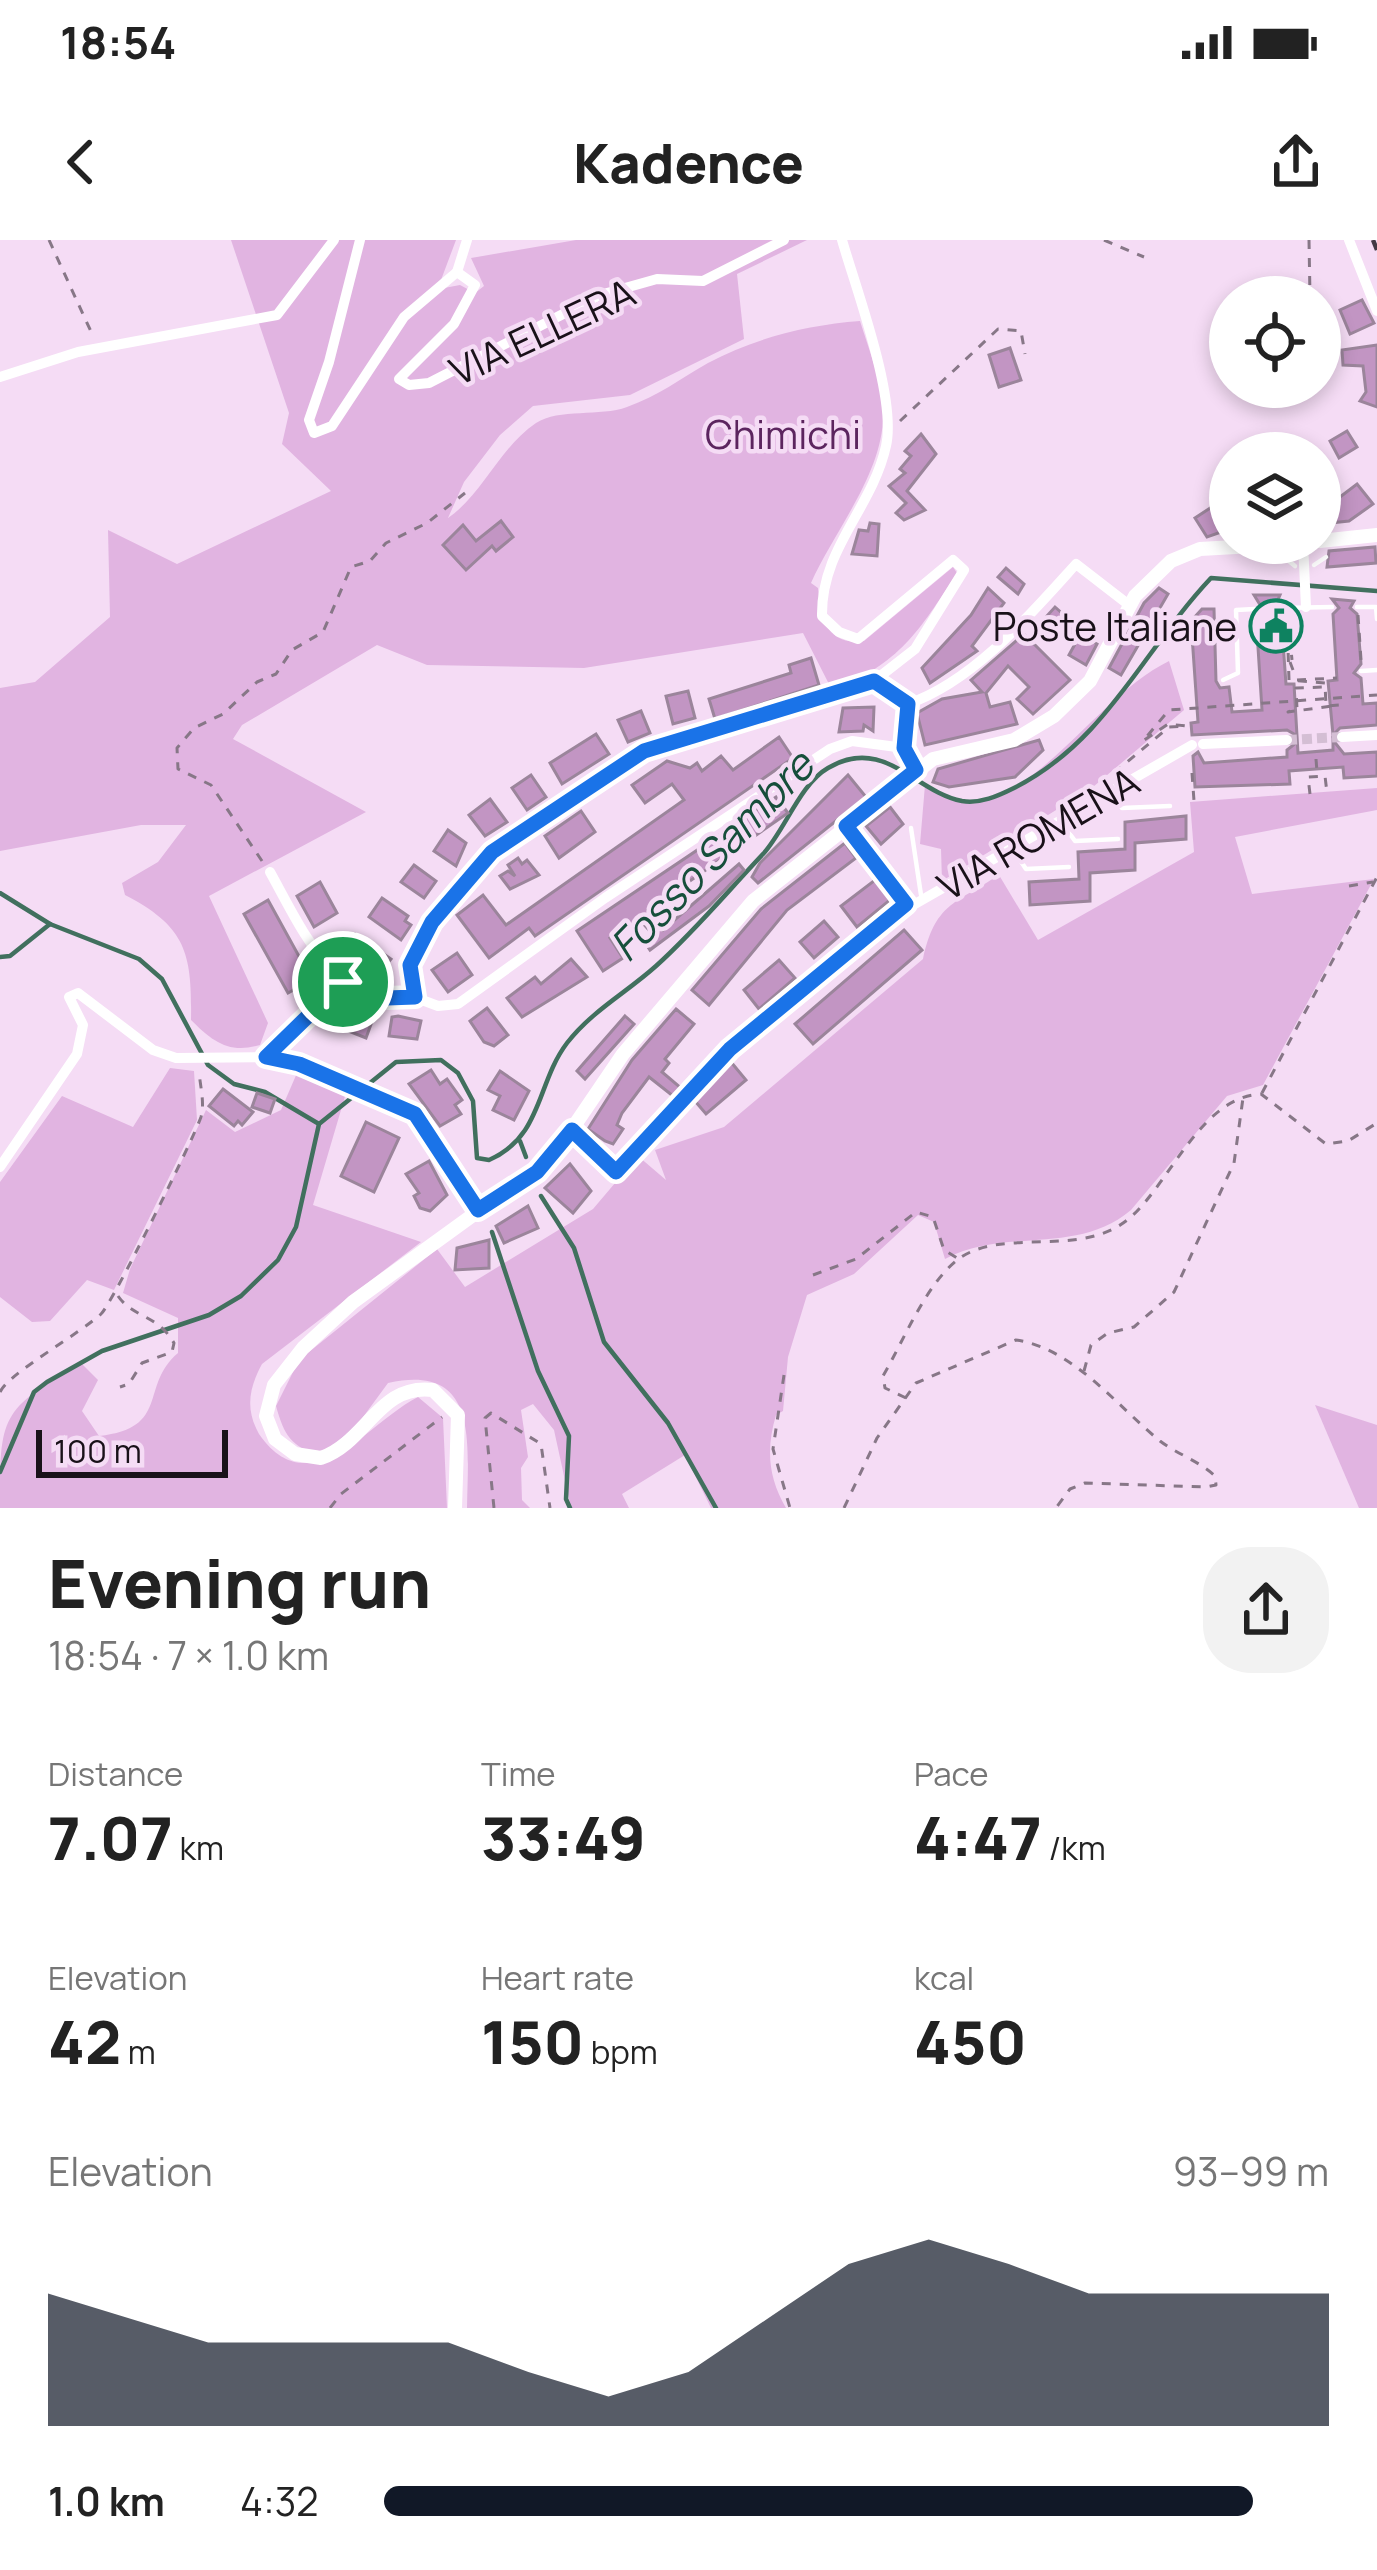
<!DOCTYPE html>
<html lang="en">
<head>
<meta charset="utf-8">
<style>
  body { margin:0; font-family:Manrope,sans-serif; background:#f2f2f2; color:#222; height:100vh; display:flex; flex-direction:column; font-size:45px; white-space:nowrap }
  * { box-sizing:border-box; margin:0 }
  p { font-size:39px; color:#767676 }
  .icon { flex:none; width:66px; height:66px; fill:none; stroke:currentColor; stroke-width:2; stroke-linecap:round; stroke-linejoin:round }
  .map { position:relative; height:1268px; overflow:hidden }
  .sheet { display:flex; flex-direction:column; background:#fff; flex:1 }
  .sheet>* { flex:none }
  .controls { position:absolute; left:1209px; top:36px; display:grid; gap:24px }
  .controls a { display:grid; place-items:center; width:132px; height:132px; border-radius:50%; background:#fff; box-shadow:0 6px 18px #0003; font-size:60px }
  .scale { position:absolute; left:36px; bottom:30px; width:192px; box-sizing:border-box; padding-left:12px; border:6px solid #191119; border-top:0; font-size:33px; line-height:42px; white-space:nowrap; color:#191119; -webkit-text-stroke:9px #f5dcf5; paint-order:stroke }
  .pin { position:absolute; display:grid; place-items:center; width:102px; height:102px; color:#fff; margin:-51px; border:6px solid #fff; border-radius:50%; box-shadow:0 3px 12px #0007 }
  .round { display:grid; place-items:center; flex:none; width:126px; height:126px; border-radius:48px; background:#f2f2f2 }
  .headline { display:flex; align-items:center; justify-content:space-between; height:204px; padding:0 48px }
  h1 { font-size:66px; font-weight:800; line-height:90px }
  .stats { display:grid; grid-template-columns:repeat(3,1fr); gap:18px; height:204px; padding:12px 48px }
  .stats div { display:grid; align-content:center }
  .stats b { font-size:60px; font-weight:800 }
  .stats small { font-size:33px; font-weight:400 }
  .stats p { font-size:33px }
  .chart { height:336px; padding:24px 48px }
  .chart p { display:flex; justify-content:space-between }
  .chart svg { width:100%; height:216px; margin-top:12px; fill:#111827; opacity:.7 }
  ul { padding:0 48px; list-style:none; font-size:39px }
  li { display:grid; grid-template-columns:192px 144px 1fr; align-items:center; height:90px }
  li i { height:30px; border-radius:15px; background:#111827 }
  .status { display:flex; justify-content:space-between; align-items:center; height:84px; padding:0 60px; background:#fff; direction:ltr }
  .status svg { height:33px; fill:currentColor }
  header { display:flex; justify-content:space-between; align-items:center; height:156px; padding:0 48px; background:#fff; font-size:54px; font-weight:800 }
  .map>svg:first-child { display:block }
</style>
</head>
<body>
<div class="status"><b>18:54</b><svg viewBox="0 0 49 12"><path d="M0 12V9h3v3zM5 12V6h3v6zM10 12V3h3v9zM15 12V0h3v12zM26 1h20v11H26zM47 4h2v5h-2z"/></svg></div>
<header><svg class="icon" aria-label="back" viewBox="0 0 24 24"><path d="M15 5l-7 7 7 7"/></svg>Kadence<svg class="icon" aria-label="share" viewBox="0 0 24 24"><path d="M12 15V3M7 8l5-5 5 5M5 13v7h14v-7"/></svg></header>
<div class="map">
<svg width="1377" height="1268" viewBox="0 0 1377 1268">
  <rect width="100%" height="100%" fill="#f5dcf5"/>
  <!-- green -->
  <g fill="#e1b4e1">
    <path d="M231,0H456L441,40L444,48L460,45L475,53L484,46L471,18L576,0H807L737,34L744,99L630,155L533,166L500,195L464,242L448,278C483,254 499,208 536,183C559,168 600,177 627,167C658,156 680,139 708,123C755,98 807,85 860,81C869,110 882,142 883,172C885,231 834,291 811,343L818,348C820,378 827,406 864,401L953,327L957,333C919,391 900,424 832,450L803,393L584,428L427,425L377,405L242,485L233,499L366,572L209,656L268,783L260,805C229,814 213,802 191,780C192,714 187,687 125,655L122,643L158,622L186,585H141L0,611V448L35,442L110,377L108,290L177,324L331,251L282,204L289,173Z"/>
    <path d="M1169,421L1184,470L1093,547L942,641L941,609L920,604L925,545C941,552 959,564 977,561C1046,550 1100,455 1169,421Z"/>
    <path d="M1377,548V570L1235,597L1252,654L1374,639L1263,845L1227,856L1131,970C1077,1016 1004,987 945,1019L934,982L918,975L854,1034L807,1055L788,1117L783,1171L776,1175C766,1209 768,1237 786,1268H711L685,1215L622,1254L629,1268H571L554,1190L533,1164L521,1170L528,1217L521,1228L522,1260L530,1268H467C468,1202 479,1123 388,1143L358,1184L321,1216C291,1207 284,1195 276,1166L299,1120L437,1009L465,1047L593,969L638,916L666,940L655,910L724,887L923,719C935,664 954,664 999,635L1038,700L1194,612L1190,562Z"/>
    <path d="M170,828L194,831L197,880L114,1050L87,1040L50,1081L32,1082L0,1057V942L62,856L133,887Z"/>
    <path d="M297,833L346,853L313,965L421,1002L262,1124C249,1148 245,1169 259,1194C310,1268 371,1180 418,1157L443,1178L447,1268H0C0,1176 0,1169 82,1124L98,1140L82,1171L99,1196C171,1188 139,1146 178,1113V1078L123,1053L130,1029L206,870L235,892L281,870Z"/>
    <path d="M1315,1165L1377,1185V1268H1359Z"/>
  </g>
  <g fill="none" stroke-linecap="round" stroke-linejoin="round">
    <!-- stream -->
    <g stroke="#41705e" stroke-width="4.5">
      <path d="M0,653L50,684"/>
      <path d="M0,717L10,716L50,684L139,719L162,739L208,825L234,844L265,852L319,884"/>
      <path d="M520,901L526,917"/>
      <path d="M541,956L574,1008L604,1102L668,1183L716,1268"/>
      <path d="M492,992L538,1131L569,1196L566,1259L570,1268"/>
      <path d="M0,1232L34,1152L47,1142L102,1111L209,1075L241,1056L278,1020L296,987L319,884L396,822L441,820L458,833L473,861L477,918L489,920C543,896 536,844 567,803C593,770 626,753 656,726C694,692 728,651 763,614C785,590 800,544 828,528C884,495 915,552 962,561C980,564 998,556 1014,548C1107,501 1143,410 1211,338L1377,351"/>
    </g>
  </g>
  <!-- building -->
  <g fill="#c295c3" stroke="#9b859b" stroke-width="3">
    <path d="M1362,60L1374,83L1350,94L1340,70Z"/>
    <path d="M1377,105V167L1360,161L1366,152L1363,126L1343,125L1342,110Z"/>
    <path d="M1010,108L1021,140L999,147L989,115Z"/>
    <path d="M1347,191L1357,207L1339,218L1330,201Z"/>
    <path d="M921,194L936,214L907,251L925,270L904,280L896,273L906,263L889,246L905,233L900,229L911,216L905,211Z"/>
    <path d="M1357,244L1373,264L1349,281L1320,284V259L1340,257Z"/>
    <path d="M1230,255V289L1207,297L1195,278Z"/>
    <path d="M501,281L513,297L496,311L492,306L466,330L443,305L463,285L476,301Z"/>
    <path d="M870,283L879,284L877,316L852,314L859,290L868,291Z"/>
    <path d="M1375,307L1376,323L1327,327L1329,311Z"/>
    <path d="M1006,328L1024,344L1018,354L998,337Z"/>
    <path d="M988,348L1004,363L972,406L977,411L930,443L922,428L971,375Z"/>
    <path d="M1159,348L1168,354L1121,435L1109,428L1144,363Z"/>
    <path d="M1254,355H1280L1274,369L1281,375L1286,444H1294L1298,513L1333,510V500L1344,514L1377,512V536L1344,538L1343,527L1289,531L1290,544L1195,547L1193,516L1198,512L1204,523L1287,517V510L1296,503L1294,494L1287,490L1192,495L1191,483L1198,482L1191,381L1202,369H1214L1216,441L1220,448L1229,447L1232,472L1262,470L1256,376L1262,368Z"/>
    <path d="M1332,359L1354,361L1350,368L1357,374L1361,424L1354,433L1361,438L1363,464L1377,463V485L1340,488L1333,495L1328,441L1337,440L1333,374L1339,368Z"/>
    <path d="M1055,367L1073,383L1069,388L1097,404L1086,425L1069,415L1075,404L1045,378Z"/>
    <path d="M1024,394L1070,440L1033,474L1017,459L1029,447L1008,426L986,453L990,467L1010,462L1017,484L925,505L917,473L942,459L982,452L971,440Z"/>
    <path d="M811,418L819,445L715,479L709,459L791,433L789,425Z"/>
    <path d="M688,451L695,478L673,484L666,456Z"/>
    <path d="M874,467L873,491L864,485L863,491L839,492L843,468Z"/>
    <path d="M641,471L650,493L628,502L618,480Z"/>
    <path d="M596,494L609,514L562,544L550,523Z"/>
    <path d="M779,497L793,518L535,696L529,688L489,718L457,675L483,655L506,685L684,560L672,544L645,563L632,545L667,521L690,528L697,523L702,531L721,516L733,530Z"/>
    <path d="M1039,500L1043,510L1015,537L949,547L933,542L938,529Z"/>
    <path d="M531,535L546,557L527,570L512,548Z"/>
    <path d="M848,535L866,557L758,643L752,637L760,623Z"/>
    <path d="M776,557L788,573L648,670L663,690L739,624L744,630L709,666L650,710L646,704L655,697L640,680L610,698L623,718L603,731L577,691Z"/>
    <path d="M490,559L507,582L485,596L469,575Z"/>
    <path d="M890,567L903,584L881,604L866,586Z"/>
    <path d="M581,571L595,592L559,618L545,596Z"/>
    <path d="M1186,576V599L1135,603V630L1090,633V661L1030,665L1029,642L1079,639L1078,612L1125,609V582Z"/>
    <path d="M448,590L466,603L456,626L434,611Z"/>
    <path d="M845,603L856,618L787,670L709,765L692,750L761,669Z"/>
    <path d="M518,618L522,624L527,620L539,635L510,649L500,636L508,631L515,636L508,625Z"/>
    <path d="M414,625L436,641L424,658L401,642Z"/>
    <path d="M875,640L890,660L857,687L841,666Z"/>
    <path d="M320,642L337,673L314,687L297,656Z"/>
    <path d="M382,658L408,676L405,681L411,685L401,700L369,677Z"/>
    <path d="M268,660L312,740L288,753L244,674Z"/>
    <path d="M824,681L838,697L814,718L800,702Z"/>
    <path d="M904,690L922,710L813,804L795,784Z"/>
    <path d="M355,694L391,719L377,736L354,725L343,708Z"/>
    <path d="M457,713L472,735L448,752L432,730Z"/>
    <path d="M571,719L587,737L522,777L507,758L535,737L541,744Z"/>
    <path d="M779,720L795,738L759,769L744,750Z"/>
    <path d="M340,767L374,776L366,798L336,786Z"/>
    <path d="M487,768L508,795L494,806L484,802L470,781Z"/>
    <path d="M676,769L694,784L665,819L669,823L662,832L681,848L673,856L649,837L622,873L617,885L623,889L613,904L605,901L588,889L632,820Z"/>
    <path d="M398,776L421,781L417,799L389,796L392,777Z"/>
    <path d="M625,776L634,784L585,839L577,831Z"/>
    <path d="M731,822L746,840L706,874L695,861Z"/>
    <path d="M431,830L440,844L447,839L462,860L455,865L461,874L440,886L409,844Z"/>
    <path d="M500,831L529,851L514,880L493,870L500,856L488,850Z"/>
    <path d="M223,849L253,872L242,885L238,881L234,886L209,866Z"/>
    <path d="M257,853L275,859L270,873L252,867Z"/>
    <path d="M366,882L399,898L374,952L341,936Z"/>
    <path d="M429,921L447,955L430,971L420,968L414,956L419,953L406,934Z"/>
    <path d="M570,924L591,951L573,973L545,948Z"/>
    <path d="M528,966L538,988L504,1003L496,986Z"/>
    <path d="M489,1000V1028L455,1030L457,1008Z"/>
  </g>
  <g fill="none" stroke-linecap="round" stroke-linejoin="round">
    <!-- minor-tunnel -->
    <path stroke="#d4bed4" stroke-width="10" stroke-dasharray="10 5" stroke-linecap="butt" d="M1287,500L1342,497"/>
    <!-- path -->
    <g stroke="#877787" stroke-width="3" stroke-dasharray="9 9" stroke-linecap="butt">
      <path d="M49,0L93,96"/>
      <path d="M1104,0L1144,17"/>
      <path d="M1309,0L1310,57"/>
      <path d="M900,181L998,89L1021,91L1025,114"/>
      <path d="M1358,375L1361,420"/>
      <path d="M1287,377L1289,440L1325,443L1326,466L1339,465L1288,472L1297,469L1296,448L1325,447"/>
      <path d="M1288,379L1292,420"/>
      <path d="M1290,422L1293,430"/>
      <path d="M1297,440L1337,438"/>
      <path d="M1316,519L1317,532"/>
      <path d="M1114,533L1169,487L1186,486L1168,484L1143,501L1169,470L1377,455"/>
      <path d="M1192,533L1194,561"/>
      <path d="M1310,554L1308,537L1325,536L1327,553"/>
      <path d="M262,621L211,545L178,529L177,508L194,488L223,474L257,442L276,434L292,410L323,392L351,327L370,321L386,303L427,283L465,253"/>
      <path d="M1349,646L1373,642"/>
      <path d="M275,808L337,747"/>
      <path d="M1262,853L1377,637"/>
      <path d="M813,1035L856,1019L916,972L933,977L944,1010L957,1018"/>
      <path d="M118,1056C133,1078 157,1074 174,1103L172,1112L142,1123L129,1144L120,1147"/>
      <path d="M1084,1131L1091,1105L1108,1093L1134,1087L1174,1052L1234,923L1243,858"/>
      <path d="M784,1135L773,1209L790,1268"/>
      <path d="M0,1152C9,1133 78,1095 101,1074C112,1064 193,900 201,877C205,863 200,846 199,831"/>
      <path d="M906,1158L885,1148L883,1136C904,1100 925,1046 957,1020C1003,985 1083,1021 1132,976C1172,939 1202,857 1261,854L1326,904L1348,901L1377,883"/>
      <path d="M330,1268L341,1254L442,1177"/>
      <path d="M494,1268L485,1178L491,1173L541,1204L550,1268"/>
      <path d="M844,1268L877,1198L916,1143L1016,1100C1073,1108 1118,1167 1160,1201C1177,1214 1199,1221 1215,1236L1216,1245L1206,1247L1085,1243L1070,1249L1056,1268"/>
    </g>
    <!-- service -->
    <g stroke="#fff" stroke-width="4.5">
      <path d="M1273,212V213"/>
      <path d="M1275,310L1295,326"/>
      <path d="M1314,325L1326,317"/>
      <path d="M1357,367H1376L1377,379"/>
      <path d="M1281,368L1332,367"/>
      <path d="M1361,431L1377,430"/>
      <path d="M1223,440L1238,433L1236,370L1255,369"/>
      <path d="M1110,554L1122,568L1170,566"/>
      <path d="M1062,583L1075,601L1118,599"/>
      <path d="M911,588L921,655"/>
      <path d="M1014,611L1026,629L1069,627"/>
    </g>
    <!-- minor -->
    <g stroke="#fff" stroke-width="10">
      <path d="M360,0L329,122L309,180L314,193L332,186L404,77L457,32"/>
      <path d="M842,0C856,49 897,158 886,206C872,269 821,308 822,376L839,392L858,399L953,320L964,330L915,409L874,441L644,511L492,612L432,682L410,725L414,757L438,766L458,764L605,658L830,509L852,501L904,508"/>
      <path d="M1349,0L1377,71"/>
      <path d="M457,32L475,45L454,84L399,139L409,145L429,143L600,55L657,39L703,41L784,0"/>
      <path d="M457,32L467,0"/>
      <path d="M0,137L78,112L277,75L334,0"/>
      <path d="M1303,303L1306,367"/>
      <path d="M874,441L908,464L904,508L916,530"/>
      <path d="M908,464C974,441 1030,375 1076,324L1129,365"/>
      <path d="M1342,497L1377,495"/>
      <path d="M1203,504L1287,500"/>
      <path d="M846,586L906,664H915L1192,505"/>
      <path d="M270,632C303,691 333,767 414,757"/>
      <path d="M572,890L616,932L730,809L906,664"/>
      <path d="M0,927L77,814L83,785L69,757L78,753L153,810L176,818L271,817L415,874L478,970"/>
    </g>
    <!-- tertiary -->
    <g stroke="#fff" stroke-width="14">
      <path d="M1320,301L1377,295"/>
      <path d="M455,1268L458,1175L433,1150C379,1143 367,1202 321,1218L295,1214L275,1199L266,1176L274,1145L303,1108L353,1062L553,917L623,814L753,661L933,519L1014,500L1054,476L1090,441L1135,356L1171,321L1200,309L1305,303"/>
    </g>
    <!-- rail -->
    <path stroke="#443944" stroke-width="4.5" stroke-dasharray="18 9" stroke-linecap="butt" d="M1373,0L1377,10"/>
  </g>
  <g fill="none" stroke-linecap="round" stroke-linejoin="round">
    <!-- route casing -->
    <g stroke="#fff" stroke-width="24">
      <path id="route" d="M874,441L908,464L904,508L916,530L846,586L906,664L730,809L616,932L572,890L537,932L478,970L415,874L299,824L266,817L343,742L387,758L415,757L410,725L432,682L492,612L644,511Z"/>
    </g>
    <!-- route -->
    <use href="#route" stroke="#1a73e8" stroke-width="15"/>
  </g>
  <!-- icons -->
  <defs>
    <g id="civic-ring" transform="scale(2.7)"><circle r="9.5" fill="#f5dcf5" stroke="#0e8260" stroke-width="1.5"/><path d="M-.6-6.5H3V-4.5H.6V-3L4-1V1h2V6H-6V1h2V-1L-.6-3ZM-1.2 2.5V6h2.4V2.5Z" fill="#0e8260"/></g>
  </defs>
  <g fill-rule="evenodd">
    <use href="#civic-ring" x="1276" y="386"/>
  </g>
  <g text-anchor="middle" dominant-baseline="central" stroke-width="9" stroke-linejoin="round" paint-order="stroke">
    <!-- street labels -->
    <g font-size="39" fill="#191119" stroke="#f5dcf5">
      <text transform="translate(542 91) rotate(-25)">VIA ELLERA</text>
      <text transform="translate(1038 593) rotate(-30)">VIA ROMENA</text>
    </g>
    <!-- park labels -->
    <g font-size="39" fill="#5c255f" stroke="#f5dcf5">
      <text x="783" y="194">Chimichi</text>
    </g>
    <!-- poi labels -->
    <g font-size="39" fill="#191119" stroke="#f5dcf5" text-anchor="end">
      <text x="1237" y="386">Poste Italiane</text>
    </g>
    <!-- water labels -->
    <g font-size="42" font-style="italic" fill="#164f3b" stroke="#f5dcf5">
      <text transform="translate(711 615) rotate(-46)">Fosso Sambre</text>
    </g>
  </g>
</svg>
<div class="controls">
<a><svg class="icon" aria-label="locate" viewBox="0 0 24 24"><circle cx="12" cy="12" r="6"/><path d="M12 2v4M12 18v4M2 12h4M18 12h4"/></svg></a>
<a><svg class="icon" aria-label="layers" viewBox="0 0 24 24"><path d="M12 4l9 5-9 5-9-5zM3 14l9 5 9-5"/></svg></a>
</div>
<div class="scale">100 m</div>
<div class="pin" style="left:343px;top:742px;background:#1e9e55"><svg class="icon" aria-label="arrive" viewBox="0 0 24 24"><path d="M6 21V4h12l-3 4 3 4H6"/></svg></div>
</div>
<section class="sheet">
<div class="headline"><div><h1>Evening run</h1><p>18:54 · 7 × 1.0 km</p></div><a class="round"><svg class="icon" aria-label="share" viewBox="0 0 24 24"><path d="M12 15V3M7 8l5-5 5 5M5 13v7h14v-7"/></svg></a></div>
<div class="stats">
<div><p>Distance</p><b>7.07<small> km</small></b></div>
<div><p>Time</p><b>33:49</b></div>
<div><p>Pace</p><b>4:47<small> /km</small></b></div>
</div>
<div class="stats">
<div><p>Elevation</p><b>42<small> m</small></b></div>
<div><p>Heart rate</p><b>150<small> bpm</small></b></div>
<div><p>kcal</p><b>450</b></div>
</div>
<div class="chart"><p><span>Elevation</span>93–99 m</p>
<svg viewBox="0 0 160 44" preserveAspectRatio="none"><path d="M0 44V17L10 22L20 27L30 27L40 27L50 27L60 33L70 38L80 33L90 22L100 11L110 6L120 11L130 17L140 17L150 17L160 17V44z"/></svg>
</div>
<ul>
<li><b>1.0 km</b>4:32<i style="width:92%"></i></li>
</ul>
</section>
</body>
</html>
